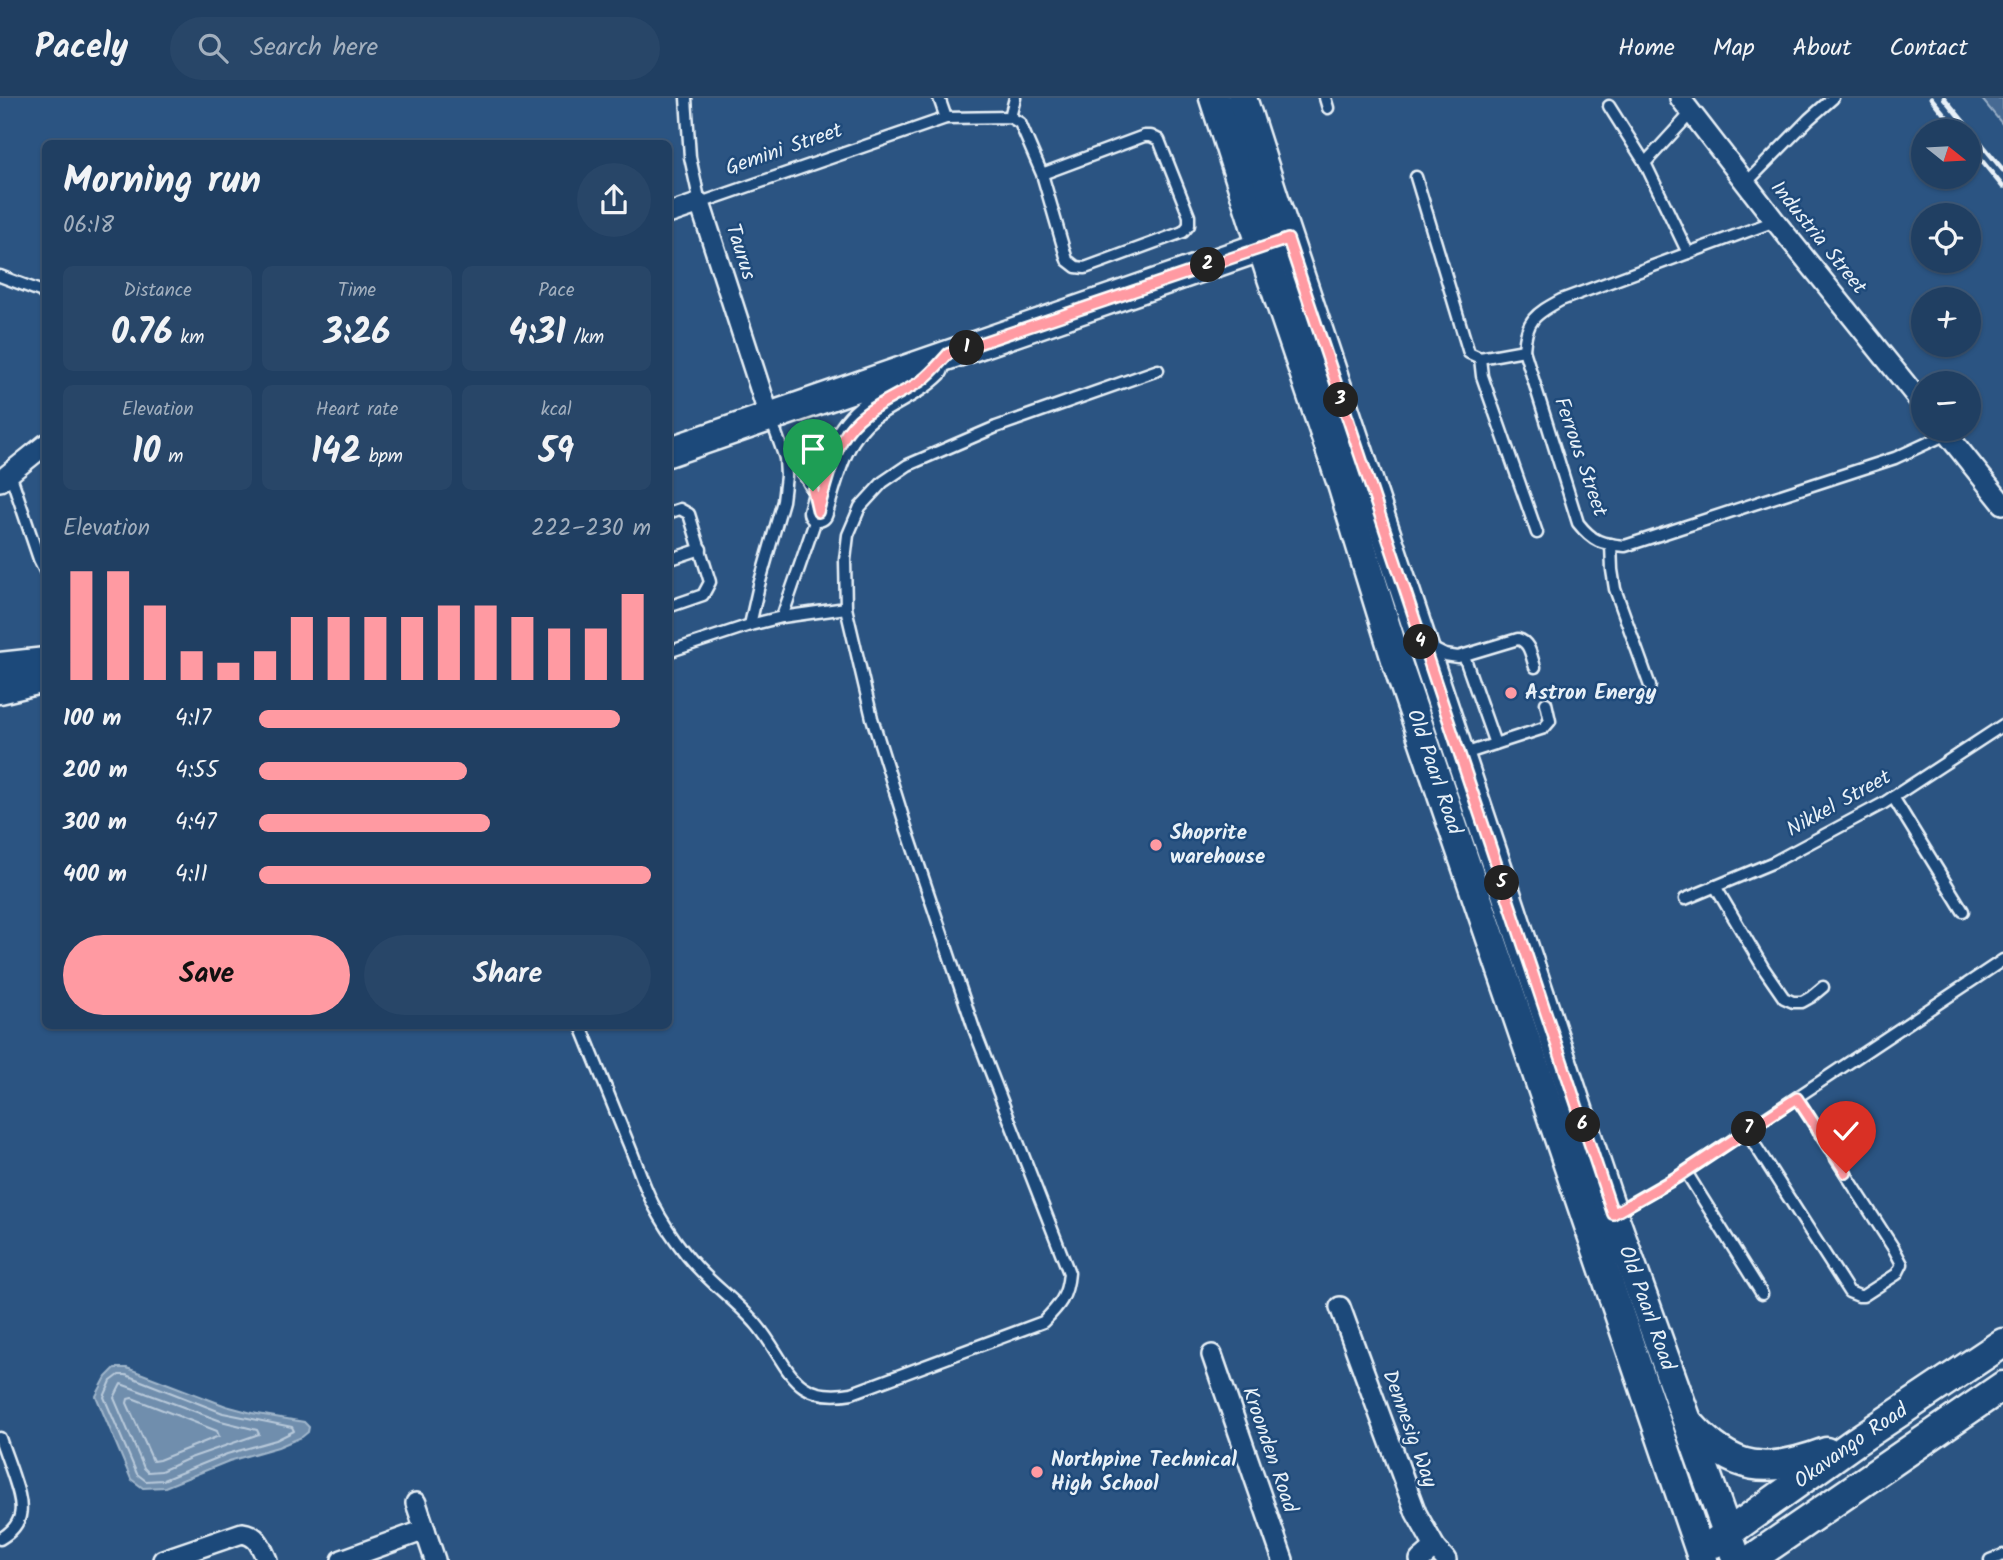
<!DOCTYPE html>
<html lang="en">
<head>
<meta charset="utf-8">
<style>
  body { margin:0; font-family:Kalam,sans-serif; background:#284668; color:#f1f3f6; height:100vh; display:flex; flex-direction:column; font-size:26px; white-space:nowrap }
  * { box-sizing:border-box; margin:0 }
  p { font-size:23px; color:#a2afbe }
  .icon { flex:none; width:38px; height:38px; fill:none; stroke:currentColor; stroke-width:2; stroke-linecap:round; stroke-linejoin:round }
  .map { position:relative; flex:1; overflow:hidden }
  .details { position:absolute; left:42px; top:42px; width:630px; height:889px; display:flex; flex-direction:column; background:#203f62; border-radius:10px; box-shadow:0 2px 5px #0004,0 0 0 2px #3d5877 }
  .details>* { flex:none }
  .needle { width:46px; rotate:108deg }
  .controls { position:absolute; left:1911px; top:21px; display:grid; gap:14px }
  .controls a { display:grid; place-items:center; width:70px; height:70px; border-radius:50%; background:#203f62; box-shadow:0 2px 5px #0004,0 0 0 2px #3d5877; font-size:35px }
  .pin { position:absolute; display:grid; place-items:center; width:60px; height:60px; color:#fff; margin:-72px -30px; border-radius:50% 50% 50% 0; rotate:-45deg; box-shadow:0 0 7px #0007 }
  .pin .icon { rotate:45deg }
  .km { position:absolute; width:35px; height:35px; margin:-18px; border-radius:50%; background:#222; color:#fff; font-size:19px; line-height:35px; text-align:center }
  .round { display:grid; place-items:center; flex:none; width:74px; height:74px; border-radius:37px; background:#284668 }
  .headline { display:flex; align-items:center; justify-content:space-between; height:119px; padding:0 21px }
  h1 { font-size:38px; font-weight:800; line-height:52px }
  .figures { display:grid; grid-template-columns:repeat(3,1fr); gap:10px; height:119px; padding:7px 21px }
  .figures div { display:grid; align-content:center; border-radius:10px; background:#284668; text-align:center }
  .figures b { font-size:35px; font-weight:800 }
  .figures small { font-size:19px; font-weight:400 }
  .figures p { font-size:19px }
  .chart { height:196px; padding:14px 21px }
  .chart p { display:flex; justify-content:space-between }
  .chart svg { width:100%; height:126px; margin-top:7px; stroke:#ff9aa2; stroke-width:6 }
  .button { display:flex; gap:14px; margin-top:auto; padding:14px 21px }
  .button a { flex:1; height:80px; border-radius:42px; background:#ff9aa2; color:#111; font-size:28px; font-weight:800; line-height:80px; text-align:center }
  .button a+a { background:#284668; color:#f1f3f6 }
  ul { padding:0 21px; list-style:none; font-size:23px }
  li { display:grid; grid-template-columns:112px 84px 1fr; align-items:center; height:52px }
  li i { height:18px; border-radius:9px; background:#ff9aa2 }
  header { display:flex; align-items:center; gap:42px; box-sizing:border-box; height:98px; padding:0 35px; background:#203f62; border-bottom:2px solid #3d5877 }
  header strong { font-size:33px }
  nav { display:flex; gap:38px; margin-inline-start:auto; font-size:24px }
  .search { width:490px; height:63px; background:#284668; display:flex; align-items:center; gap:18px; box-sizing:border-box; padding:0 24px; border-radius:38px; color:#a2afbe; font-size:26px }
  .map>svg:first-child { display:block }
</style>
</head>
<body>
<header>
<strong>Pacely</strong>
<div class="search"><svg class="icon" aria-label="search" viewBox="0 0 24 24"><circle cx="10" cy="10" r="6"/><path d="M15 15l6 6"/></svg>Search here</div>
<nav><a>Home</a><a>Map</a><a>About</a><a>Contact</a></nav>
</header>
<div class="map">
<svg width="2003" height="1462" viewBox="0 0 2003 1462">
  <rect width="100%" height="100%" fill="#2b5482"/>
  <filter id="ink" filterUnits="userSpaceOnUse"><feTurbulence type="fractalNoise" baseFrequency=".0143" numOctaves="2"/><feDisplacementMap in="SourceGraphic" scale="14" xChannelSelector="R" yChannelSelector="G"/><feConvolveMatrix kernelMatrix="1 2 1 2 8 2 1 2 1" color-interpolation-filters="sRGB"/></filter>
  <g filter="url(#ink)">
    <!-- green -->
    <path fill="#476b93" stroke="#98aec6" stroke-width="2" d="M1981,0H2003V27Z"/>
    <!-- water -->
    <path fill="#708ead" stroke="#a0b6cb" stroke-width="2" d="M115,1270H127L226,1308L252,1315L304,1324L309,1329L308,1334L302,1339L278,1349L229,1363L165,1389L143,1390L131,1381L96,1298L106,1279Z"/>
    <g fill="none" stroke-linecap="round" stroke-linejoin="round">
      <!-- shore -->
      <g stroke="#b8c9da" stroke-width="2">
        <path d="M119,1277H126L223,1315L292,1329L294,1333L276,1342L227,1356L163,1382L146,1383L137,1376L104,1299L111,1283Z"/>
        <path d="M121,1286L221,1323L257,1332L259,1336L190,1360L161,1373L148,1374L144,1370L114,1300Z"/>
        <path d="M132,1300L217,1333L219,1338L159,1362L153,1363L127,1305L128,1301Z"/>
      </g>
      <!-- lane casing -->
      <g stroke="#e8f1f8" stroke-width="15">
        <g id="lane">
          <path d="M686,0L690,59L700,105L946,20L1010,19L1020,25L1042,76L1067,162L1076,169L1085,170L1183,134L1189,127V118L1159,42L1151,38H1144L1042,76"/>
          <path d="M939,0L946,20"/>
          <path d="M1325,0L1328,10"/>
          <path d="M1609,8L1645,65"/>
          <path d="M1010,19L1015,0"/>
          <path d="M1416,79L1469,255L1480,260L1524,252"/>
          <path d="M1746,85L1809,21L1833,0"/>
          <path d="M1775,123L1561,202C1535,216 1526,222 1524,252L1578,425C1593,444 1601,446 1625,448L1895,360L1947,336"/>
          <path d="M1688,155L1645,65L1691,15"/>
          <path d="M0,178L40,193L46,198"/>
          <path d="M1480,260L1482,278L1537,435"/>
          <path d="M785,360C800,370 810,382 815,400"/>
          <path d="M10,375L39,461L46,475"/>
          <path d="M668,415L680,411L689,416L710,484L703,497L668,509"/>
          <path d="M1611,446L1612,472L1615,491L1650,588"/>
          <path d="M668,462L701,451"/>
          <path d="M782,519L818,415"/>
          <path d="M750,527L759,487L783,403L786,378L785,360L771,321"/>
          <path d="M1431,550L1445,557L1458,559L1518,541C1530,544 1531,558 1535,569"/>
          <path d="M668,554L750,527L782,519L846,510"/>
          <path d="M1464,558L1495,646"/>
          <path d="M1461,657L1544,630L1550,623L1546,605"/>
          <path d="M1893,699L1963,813"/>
          <path d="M1715,788L1764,871L1784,900L1793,904H1802L1811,899L1823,889"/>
          <path d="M1685,801L1774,764L1884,705L2003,627"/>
          <path d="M581,928C596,966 612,1004 627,1042C636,1063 643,1086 653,1106C662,1123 674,1141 685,1155C706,1183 735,1201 757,1227C789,1265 790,1306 852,1295L1043,1224C1060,1207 1067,1199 1069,1175L974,931L906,729L872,620L846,510L845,462L848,437L860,409L883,384L908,367L996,329L1158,272"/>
          <path d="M1746,1033L1849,1194L1859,1198H1863L1897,1176L1902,1166L1894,1151L1797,1000"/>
          <path d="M1686,1074L1762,1196"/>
          <path d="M1614,1115L1679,1078L2003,862"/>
          <path d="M0,1340C4,1352 9,1365 13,1377C22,1404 29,1424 0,1441"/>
          <path d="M1990,1462L2003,1457"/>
        </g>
      </g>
      <!-- street casing -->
      <g stroke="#e8f1f8" stroke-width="24">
        <g id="street">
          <path d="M1680,0L1775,123L1923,307"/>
          <path d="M668,116L700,105L769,318"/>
          <path d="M1943,331L2003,406"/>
          <path d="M0,383L46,346"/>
          <path d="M1340,1209L1416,1415L1435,1449L1446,1462"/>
          <path d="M1212,1257L1283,1462"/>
          <path d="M416,1405L435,1462"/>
          <path d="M163,1462L242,1435C258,1437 261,1449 267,1462"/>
          <path d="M342,1462L425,1432"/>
          <path d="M1420,1462L1435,1449"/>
        </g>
      </g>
      <!-- secondary casing -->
      <g stroke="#e8f1f8" stroke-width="33">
        <g id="secondary">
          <path id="s1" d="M1214,0L1271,177L1341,383L1397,565L1703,1462"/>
          <path id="s2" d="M1242,0L1275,103L1613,1116L1737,1462"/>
          <path d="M668,354L1278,143"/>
          <path d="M818,414C829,377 837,336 870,312C891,297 915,289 934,270"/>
          <path d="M0,569L46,564"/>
          <path d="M0,591L33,583L46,575"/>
          <path d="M1690,1326C1734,1375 1767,1376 1826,1354"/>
          <path id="s3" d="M1714,1445L1855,1344L2003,1245"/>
          <path d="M1750,1462L2003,1288"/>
        </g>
      </g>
      <!-- lane -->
      <use href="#lane" stroke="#1f4a7a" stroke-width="10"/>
      <!-- street -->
      <use href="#street" stroke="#1f4a7a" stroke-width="19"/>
      <!-- secondary -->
      <use href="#secondary" stroke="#1f4a7a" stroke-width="28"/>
      <!-- rail -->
      <g stroke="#e8f1f8" stroke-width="5">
        <path d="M1931,0L1958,33"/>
        <path d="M1944,0L2003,72"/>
        <path d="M1969,47L2003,89"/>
      </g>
    </g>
  </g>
  <g fill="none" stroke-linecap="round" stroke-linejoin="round" filter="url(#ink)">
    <!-- route casing -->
    <g stroke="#fff" stroke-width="14">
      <path id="route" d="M813,393L818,414C825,390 831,363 843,341C859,311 894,301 921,283C931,276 940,265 948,256L1288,141L1613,1116L1679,1078L1797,1000L1846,1075"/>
    </g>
    <!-- route -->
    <use href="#route" stroke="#ff9aa2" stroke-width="9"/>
  </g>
  <!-- markers -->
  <g fill="#ff9aa2" stroke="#1f4a7a" stroke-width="2.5">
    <circle cx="1511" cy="595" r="7"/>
    <circle cx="1156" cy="747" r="7"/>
    <circle cx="1037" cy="1374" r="7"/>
  </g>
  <g text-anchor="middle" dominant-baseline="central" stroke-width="5" stroke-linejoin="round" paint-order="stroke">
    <!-- street labels -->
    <g font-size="21" fill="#e8f1f8" stroke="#1f4a7a">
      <text transform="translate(784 52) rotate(-19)">Gemini Street</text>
      <text transform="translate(1818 140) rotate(51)">Industria Street</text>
      <text transform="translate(740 154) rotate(72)">Taurus</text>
      <text transform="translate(1580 359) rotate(71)">Ferrous Street</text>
      <text stroke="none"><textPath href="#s1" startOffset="709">Old Paarl Road</textPath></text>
      <text transform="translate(1839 706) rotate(-29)">Nikkel Street</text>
      <text stroke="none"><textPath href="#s2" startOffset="1276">Old Paarl Road</textPath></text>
      <text transform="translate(1409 1331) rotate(70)">Dennesig Way</text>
      <text stroke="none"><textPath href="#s3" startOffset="168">Okavango Road</textPath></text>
      <text transform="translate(1269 1352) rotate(71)">Kroonden Road</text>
    </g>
    <!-- poi labels -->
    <g font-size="21" font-weight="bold" fill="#e8f1f8" stroke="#1f4a7a" text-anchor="start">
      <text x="1525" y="595">Astron Energy</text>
      <text x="1170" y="735">Shoprite<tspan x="1170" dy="24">warehouse</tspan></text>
      <text x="1051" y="1362">Northpine Technical<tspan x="1051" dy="24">High School</tspan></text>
    </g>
  </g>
</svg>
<div class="controls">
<a><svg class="needle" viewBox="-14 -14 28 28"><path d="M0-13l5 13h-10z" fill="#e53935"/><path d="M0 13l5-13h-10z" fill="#a2afbe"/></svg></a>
<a><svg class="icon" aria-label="locate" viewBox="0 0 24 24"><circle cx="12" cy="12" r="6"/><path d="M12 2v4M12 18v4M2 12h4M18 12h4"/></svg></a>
<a>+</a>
<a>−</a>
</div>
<div class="pin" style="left:813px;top:393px;background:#1e9e55"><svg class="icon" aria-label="arrive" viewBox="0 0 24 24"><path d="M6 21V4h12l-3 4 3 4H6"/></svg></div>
<div class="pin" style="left:1846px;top:1075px;background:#d93025"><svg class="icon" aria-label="check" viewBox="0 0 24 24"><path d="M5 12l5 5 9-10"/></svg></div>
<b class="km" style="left:967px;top:250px">1</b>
<b class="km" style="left:1208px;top:167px">2</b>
<b class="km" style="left:1341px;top:302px">3</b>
<b class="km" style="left:1421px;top:544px">4</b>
<b class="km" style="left:1502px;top:785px">5</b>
<b class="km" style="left:1583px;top:1027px">6</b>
<b class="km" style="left:1749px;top:1031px">7</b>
<section class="details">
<div class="headline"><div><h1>Morning run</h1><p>06:18</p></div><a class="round"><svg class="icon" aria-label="share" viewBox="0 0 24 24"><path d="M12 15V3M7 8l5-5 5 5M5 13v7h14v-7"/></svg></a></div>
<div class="figures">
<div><p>Distance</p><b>0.76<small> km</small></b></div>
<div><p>Time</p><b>3:26</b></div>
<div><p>Pace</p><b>4:31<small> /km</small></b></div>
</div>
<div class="figures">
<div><p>Elevation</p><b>10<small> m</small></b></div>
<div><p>Heart rate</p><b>142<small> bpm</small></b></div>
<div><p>kcal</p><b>59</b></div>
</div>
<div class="chart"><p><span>Elevation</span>222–230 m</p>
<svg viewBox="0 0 160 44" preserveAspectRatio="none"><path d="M5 44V6M15 44V6M25 44V18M35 44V34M45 44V38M55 44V34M65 44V22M75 44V22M85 44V22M95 44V22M105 44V18M115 44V18M125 44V22M135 44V26M145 44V26M155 44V14"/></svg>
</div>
<ul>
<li><b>100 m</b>4:17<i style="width:92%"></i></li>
<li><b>200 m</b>4:55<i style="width:53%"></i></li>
<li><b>300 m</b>4:47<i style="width:59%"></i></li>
<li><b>400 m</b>4:11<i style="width:100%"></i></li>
</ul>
<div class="button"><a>Save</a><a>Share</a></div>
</section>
</div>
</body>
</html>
